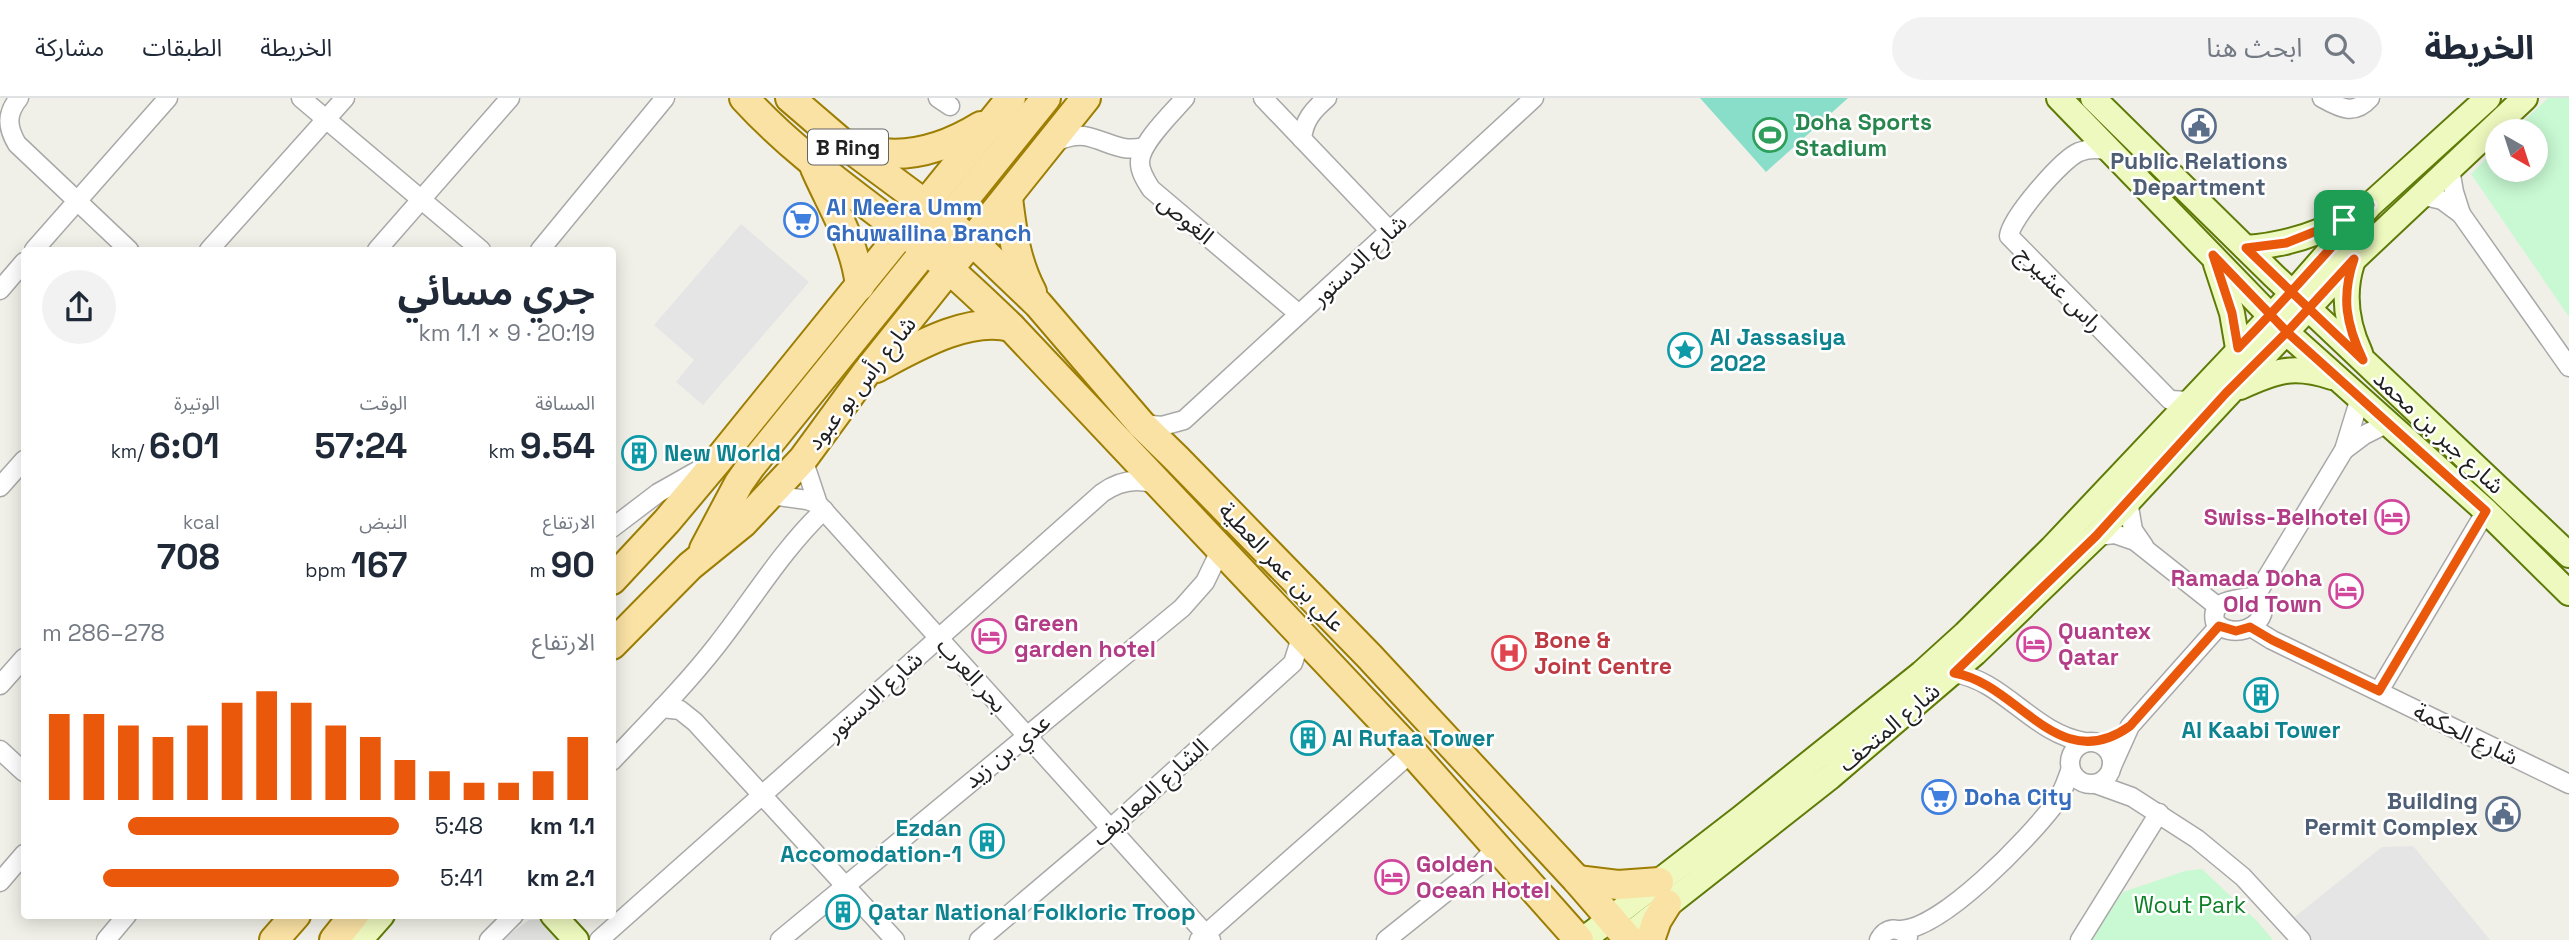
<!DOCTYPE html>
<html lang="ar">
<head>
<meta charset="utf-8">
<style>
  body { margin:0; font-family:"Space Grotesk","Noto Sans Arabic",sans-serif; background:#f2f2f3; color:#1f2937; direction:rtl; height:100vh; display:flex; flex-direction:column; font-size:26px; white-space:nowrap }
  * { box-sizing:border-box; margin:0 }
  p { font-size:23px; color:#747a83 }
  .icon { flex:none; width:38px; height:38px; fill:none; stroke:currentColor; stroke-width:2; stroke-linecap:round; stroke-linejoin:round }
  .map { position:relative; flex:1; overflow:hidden; direction:ltr }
  .panel { position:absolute; left:21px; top:149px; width:595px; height:672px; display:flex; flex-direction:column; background:#fff; border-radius:7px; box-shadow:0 4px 18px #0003; direction:rtl }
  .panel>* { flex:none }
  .needle { width:46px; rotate:141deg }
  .tools { position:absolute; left:2485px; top:21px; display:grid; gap:14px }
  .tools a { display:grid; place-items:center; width:63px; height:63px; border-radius:50%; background:#fff; box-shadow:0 4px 18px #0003; font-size:35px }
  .pin { position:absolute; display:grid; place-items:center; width:60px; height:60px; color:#fff; margin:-30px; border-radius:14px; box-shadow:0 4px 10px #0006 }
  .round { display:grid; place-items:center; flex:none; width:74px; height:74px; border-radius:37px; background:#f2f2f3 }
  .head { display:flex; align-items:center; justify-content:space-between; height:119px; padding:0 21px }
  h1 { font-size:38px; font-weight:700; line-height:52px }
  .metrics { display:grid; grid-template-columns:repeat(3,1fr); gap:10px; height:119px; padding:7px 21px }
  .metrics div { display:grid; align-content:center }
  .metrics b { font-size:35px; font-weight:700 }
  .metrics small { font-size:19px; font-weight:400 }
  .metrics p { font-size:19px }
  .chart { height:196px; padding:14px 21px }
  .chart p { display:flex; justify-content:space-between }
  .chart svg { width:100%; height:126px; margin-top:7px; stroke:#ea580c; stroke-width:6 }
  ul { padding:0 21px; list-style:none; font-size:23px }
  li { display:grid; grid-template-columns:112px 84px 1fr; align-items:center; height:52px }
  li i { height:18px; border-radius:9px; background:#ea580c }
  header { display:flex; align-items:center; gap:42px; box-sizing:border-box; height:98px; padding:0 35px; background:#fff; border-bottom:2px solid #e0e1e3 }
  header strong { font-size:33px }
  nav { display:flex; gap:38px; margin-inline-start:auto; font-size:24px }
  .search { width:490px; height:63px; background:#f2f2f3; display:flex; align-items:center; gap:18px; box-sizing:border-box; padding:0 24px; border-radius:38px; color:#747a83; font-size:26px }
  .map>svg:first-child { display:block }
</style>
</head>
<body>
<header>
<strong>الخريطة</strong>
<div class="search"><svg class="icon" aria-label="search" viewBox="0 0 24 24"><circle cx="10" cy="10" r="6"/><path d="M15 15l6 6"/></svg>ابحث هنا</div>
<nav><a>الخريطة</a><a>الطبقات</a><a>مشاركة</a></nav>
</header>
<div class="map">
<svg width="2569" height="842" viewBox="0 0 2569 842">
  <rect width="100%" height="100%" fill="#f1f0e8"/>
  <!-- residential -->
  <path fill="#dfdfde" d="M548,821L566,842H501L529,822Z"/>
  <!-- park -->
  <g fill="#c8f9d2">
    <path d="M2548,0H2569V219L2471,76L2497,49V72H2536V33H2513Z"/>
    <path d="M2202,771L2257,823L2273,842H2090L2123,794L2185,773Z"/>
  </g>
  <!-- pitch -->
  <path fill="#89dec9" d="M1700,0H1848L1766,74Z"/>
  <!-- parking -->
  <g fill="#e5e5e5">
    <path d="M741,126L809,184L703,307L676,284L694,262L654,227Z"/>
    <path d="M2413,748L2490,842H2310L2292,821L2382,749Z"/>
  </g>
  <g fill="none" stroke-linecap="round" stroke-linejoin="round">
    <!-- street casing -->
    <g stroke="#a8a8a8" stroke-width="21">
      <g id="street">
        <path d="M19,0C6,16 7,29 17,46L129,152"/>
        <path d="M301,0L481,152"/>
        <path d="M938,0L950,8"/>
        <path d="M1185,0C1173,14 1139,46 1140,65C1140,74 1146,83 1151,91L1299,216"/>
        <path d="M1263,0L1390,133"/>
        <path d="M2322,0C2340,10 2354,18 2370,0"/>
        <path d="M1302,41C1304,22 1313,12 1327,0"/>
        <path d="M1051,45C1062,41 1072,37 1084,38C1107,42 1119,55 1144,49"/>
        <path d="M2111,54C2100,50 2090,50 2079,54C2062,61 2011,120 2009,138L2170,302L2189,303"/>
        <path d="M2450,71L2454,94L2461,116"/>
        <path d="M2420,97L2442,102L2461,116L2569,269"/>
        <path d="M34,152L168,0"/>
        <path d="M209,152L345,0"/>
        <path d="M377,152L510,0"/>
        <path d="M540,152L665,0"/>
        <path d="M0,192L24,164"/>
        <path d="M1141,326L1162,328L1184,322L1534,0"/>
        <path d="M2344,352L2364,337L2388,325"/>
        <path d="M803,361L818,406L1211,842"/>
        <path d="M0,389L24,362"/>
        <path d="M771,397L807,402L818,406"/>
        <path d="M2128,403L2133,432L2144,448"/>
        <path d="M612,430L658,395L704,369"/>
        <path d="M2096,438L2115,436L2135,443L2217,508"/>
        <path d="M2250,499H2255L2263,507C2265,532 2230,541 2215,524C2210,502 2234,502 2250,499Z"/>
        <path d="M2255,499L2344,352L2360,300"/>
        <path d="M2251,529L2272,542L2569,686"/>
        <path d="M1954,575C2005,583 2032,635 2085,644"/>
        <path d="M0,587L24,560"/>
        <path d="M2379,593L2486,413"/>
        <path d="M662,610L680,612L695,624L895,842"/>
        <circle cx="2091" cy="665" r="21"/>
        <path d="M0,652L24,674"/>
        <path d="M612,663C648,625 685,588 717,547C753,501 782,452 824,412"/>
        <path d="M2112,668L2130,628L2219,528"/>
        <path d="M2096,686L2132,699L2197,741L2243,779L2301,842"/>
        <path d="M0,784L24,756"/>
        <path d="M1901,832C1943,830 2028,741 2054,707C2062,697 2066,684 2070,673"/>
        <path d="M106,842L127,817"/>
        <path d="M489,842L514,817"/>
        <path d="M599,842L1102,395C1119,383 1137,379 1157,387"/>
        <path d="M780,842L1182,510L1205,484L1220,453"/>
        <path d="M979,842L1111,730L1293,565L1299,546L1296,533"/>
        <path d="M1199,842L1412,654"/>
        <path d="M1386,842L1481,766L1490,756L1494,747"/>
        <path d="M1879,842C1886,829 1899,828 1908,839"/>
        <path d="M2080,842L2159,715"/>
      </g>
    </g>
    <!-- secondary casing -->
    <g stroke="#5e7a07" stroke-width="28">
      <g id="secondary">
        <path d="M2059,0L2287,235L2486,413L2569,495"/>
        <path d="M2093,0L2274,178L2569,457"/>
        <path d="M2246,150C2285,147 2321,136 2355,116"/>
        <path d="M2352,165C2342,196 2346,225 2360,255"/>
        <path d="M2216,166L2232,215L2238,250"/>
        <path d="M2240,289C2275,273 2293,266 2332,279"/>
        <path d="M553,817L576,842"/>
        <path d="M360,842L382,817"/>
        <path d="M1583,842L1741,720L1922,575L1965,536L2052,450L2293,195L2370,107L2488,0"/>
        <path d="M1623,842L1830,679L1975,555L2096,438L2354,161L2525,0"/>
      </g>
    </g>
    <!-- primary casing -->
    <g stroke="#9c7e03" stroke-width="32">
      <g id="primary">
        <path d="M744,0C797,58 863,102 924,150C955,175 983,202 1011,229L1412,654L1579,842"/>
        <path d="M790,0L840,43L925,106L973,144L1038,206L1141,326L1176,360L1369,558L1577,782L1629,842"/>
        <path d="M853,48C898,65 942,52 981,28"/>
        <path d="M815,70C832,109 855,144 860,188"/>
        <path d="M1008,100C1012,133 1016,164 1032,194"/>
        <path d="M940,140L947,123L1046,0"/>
        <path d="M876,270C914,250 967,218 1011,229"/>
        <path d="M704,451L739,385L751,368L920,159L934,137"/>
        <path d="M612,482L667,423L719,361L1011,0"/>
        <path d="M612,547L690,468L743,425L803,361L866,275L1086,0"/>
        <path d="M1577,782L1618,787L1659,784"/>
        <path d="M274,842L296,817"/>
        <path d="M334,842L354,817"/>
        <path d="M1650,842L1657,822L1667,806"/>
      </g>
    </g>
    <!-- street -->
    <use href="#street" stroke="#fff" stroke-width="18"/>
    <!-- secondary -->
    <use href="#secondary" stroke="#eef9bf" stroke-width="24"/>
    <!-- primary -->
    <use href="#primary" stroke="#fae1a4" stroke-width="28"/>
  </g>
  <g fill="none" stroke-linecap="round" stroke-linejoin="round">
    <!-- route casing -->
    <g stroke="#fff" stroke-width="14">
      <path id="route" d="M2344,122L2370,107C2326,154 2284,204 2238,250L2232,215L2213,157L2287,234L2226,295L2096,438L1954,575C2018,585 2058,680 2130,628L2219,528L2236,533L2250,529L2272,542L2379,593L2486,413L2287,234L2354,161C2341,199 2346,226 2363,262C2324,225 2285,188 2246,150L2286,145L2344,122"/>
    </g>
    <!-- route -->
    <use href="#route" stroke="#ea580c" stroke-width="9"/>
  </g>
  <!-- icons -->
  <defs>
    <g id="civic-ring" transform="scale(1.75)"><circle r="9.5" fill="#fff" stroke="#5c6f8a" stroke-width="1.5"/><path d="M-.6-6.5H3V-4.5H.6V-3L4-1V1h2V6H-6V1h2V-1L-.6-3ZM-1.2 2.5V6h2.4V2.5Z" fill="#5c6f8a"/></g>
    <g id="stadium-ring" transform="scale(1.75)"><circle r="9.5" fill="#fff" stroke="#2e9e5b" stroke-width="1.5"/><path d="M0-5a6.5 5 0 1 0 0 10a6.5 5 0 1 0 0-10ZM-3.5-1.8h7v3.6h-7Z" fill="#2e9e5b"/></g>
    <g id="supermarket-ring" transform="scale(1.75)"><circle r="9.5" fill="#fff" stroke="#3f7fe0" stroke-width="1.5"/><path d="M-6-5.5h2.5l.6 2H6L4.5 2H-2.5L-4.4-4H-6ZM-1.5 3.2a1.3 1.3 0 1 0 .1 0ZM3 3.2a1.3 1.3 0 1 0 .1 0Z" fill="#3f7fe0"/></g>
    <g id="sight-ring" transform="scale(1.75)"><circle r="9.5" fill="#fff" stroke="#0f9aa8" stroke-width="1.5"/><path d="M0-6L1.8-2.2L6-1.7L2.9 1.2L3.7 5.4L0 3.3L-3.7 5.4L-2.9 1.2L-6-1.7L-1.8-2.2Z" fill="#0f9aa8"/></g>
    <g id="building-ring" transform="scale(1.75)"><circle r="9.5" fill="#fff" stroke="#0f9aa8" stroke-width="1.5"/><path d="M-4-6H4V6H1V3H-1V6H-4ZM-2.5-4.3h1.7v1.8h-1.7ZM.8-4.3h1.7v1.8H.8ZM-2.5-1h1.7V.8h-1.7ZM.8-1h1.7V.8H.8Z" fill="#0f9aa8"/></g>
    <g id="hotel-ring" transform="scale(1.75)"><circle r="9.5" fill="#fff" stroke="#d1479c" stroke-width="1.5"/><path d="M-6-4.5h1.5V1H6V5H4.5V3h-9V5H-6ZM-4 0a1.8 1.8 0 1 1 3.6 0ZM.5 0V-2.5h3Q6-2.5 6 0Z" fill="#d1479c"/></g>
    <g id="hospital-ring" transform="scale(1.75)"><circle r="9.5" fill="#fff" stroke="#e0444e" stroke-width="1.5"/><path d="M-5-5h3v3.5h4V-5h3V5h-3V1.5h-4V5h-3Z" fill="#e0444e"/></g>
  </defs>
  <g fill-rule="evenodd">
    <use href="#civic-ring" x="2199" y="28"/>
    <use href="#stadium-ring" x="1770" y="37"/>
    <use href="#supermarket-ring" x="801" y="122"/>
    <use href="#sight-ring" x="1685" y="252"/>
    <use href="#building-ring" x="639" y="355"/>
    <use href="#hotel-ring" x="2392" y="419"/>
    <use href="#hotel-ring" x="2346" y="493"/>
    <use href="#hotel-ring" x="989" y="538"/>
    <use href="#hotel-ring" x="2034" y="546"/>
    <use href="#hospital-ring" x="1509" y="555"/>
    <use href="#building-ring" x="2261" y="597"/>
    <use href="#building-ring" x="1308" y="640"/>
    <use href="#supermarket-ring" x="1939" y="699"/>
    <use href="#civic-ring" x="2503" y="716"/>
    <use href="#building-ring" x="987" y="743"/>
    <use href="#hotel-ring" x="1392" y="779"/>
    <use href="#building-ring" x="843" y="814"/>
  </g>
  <g text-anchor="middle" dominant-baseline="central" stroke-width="5" stroke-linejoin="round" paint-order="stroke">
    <!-- shield labels -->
    <rect fill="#fff" stroke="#646464" stroke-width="2" x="808" y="31.5" width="80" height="35" rx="5"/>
    <g font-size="21" font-weight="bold" fill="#212121">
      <text x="848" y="49">B Ring</text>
    </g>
    <!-- leisure labels -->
    <g font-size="23" font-weight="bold" fill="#27864d" stroke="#fff" text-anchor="start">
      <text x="1795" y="24">Doha Sports<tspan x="1795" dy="26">Stadium</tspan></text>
    </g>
    <!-- service labels -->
    <g font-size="23" font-weight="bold" fill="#4e5e75" stroke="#fff">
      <text x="2199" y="63">Public Relations<tspan x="2199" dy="26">Department</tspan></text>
      <text x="2478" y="703" text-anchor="end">Building<tspan x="2478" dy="26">Permit Complex</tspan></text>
    </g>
    <!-- shop labels -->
    <g font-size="23" font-weight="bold" fill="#366cbe" stroke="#fff" text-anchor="start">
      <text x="826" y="109">Al Meera Umm<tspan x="826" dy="26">Ghuwailina Branch</tspan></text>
      <text x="1964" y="699">Doha City</text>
    </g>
    <!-- street labels -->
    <g font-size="23" fill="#212121" stroke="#fff">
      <text transform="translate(1186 121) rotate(40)">الغوص</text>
      <text transform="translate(1359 162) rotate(-43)">شارع الدستور</text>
      <text transform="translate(2060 191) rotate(45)">راس عشيرج</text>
      <text transform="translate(861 285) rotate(-52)">شارع رأس بو عبود</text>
      <text transform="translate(2439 334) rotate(43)">شارع جبر بن محمد</text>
      <text transform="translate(1282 469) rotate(46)">علي بن عمر العطية</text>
      <text transform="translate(972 577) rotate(48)">بحر العرب</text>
      <text transform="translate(874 598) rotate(-42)">شارع الدستور</text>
      <text transform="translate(1889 629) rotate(-40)">شارع المتحف</text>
      <text transform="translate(2466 636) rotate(26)">شارع الحكمة</text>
      <text transform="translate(1007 653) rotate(-39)">عدي بن زيد</text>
      <text transform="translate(1150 694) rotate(-42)">الشارع المعاريف</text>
    </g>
    <!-- culture labels -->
    <g font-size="23" font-weight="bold" fill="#0d838f" stroke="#fff" text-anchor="start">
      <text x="1710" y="239">Al Jassasiya<tspan x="1710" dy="26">2022</tspan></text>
      <text x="664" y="355">New World</text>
      <text x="2261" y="632" text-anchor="middle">Al Kaabi Tower</text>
      <text x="1332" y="640">Al Rufaa Tower</text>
      <text x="962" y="730" text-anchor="end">Ezdan<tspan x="962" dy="26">Accomodation-1</tspan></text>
      <text x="868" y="814">Qatar National Folkloric Troop</text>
    </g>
    <!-- hotel labels -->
    <g font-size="23" font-weight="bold" fill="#b23c85" stroke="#fff" text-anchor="start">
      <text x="2368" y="419" text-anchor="end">Swiss-Belhotel</text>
      <text x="2322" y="480" text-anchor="end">Ramada Doha<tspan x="2322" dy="26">Old Town</tspan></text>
      <text x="1014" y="525">Green<tspan x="1014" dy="26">garden hotel</tspan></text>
      <text x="2058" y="533">Quantex<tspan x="2058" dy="26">Qatar</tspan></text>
      <text x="1416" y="766">Golden<tspan x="1416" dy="26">Ocean Hotel</tspan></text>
    </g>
    <!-- health labels -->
    <g font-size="23" font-weight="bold" fill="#be3a42" stroke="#fff" text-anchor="start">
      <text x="1534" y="542">Bone &amp;<tspan x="1534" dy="26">Joint Centre</tspan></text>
    </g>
    <!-- park labels -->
    <g font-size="23" fill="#0e8127" stroke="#fff">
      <text x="2190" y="807">Wout Park</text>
    </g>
  </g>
</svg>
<div class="tools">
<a><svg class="needle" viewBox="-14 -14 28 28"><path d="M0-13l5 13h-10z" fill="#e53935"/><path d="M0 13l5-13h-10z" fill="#747a83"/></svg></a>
</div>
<div class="pin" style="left:2344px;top:122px;background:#1e9e55"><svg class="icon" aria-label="arrive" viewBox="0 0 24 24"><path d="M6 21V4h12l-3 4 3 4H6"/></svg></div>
<section class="panel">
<div class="head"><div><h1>جري مسائي</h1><p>20:19 · 9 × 1.1 km</p></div><a class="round"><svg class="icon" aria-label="share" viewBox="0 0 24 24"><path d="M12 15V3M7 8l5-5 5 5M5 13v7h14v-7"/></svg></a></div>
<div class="metrics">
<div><p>المسافة</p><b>9.54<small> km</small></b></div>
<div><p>الوقت</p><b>57:24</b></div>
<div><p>الوتيرة</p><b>6:01<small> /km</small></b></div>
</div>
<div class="metrics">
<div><p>الارتفاع</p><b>90<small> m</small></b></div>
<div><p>النبض</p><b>167<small> bpm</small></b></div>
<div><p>kcal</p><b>708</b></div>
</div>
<div class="chart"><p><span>الارتفاع</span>278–286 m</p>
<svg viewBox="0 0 160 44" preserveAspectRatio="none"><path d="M5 44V14M15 44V14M25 44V18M35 44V22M45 44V18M55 44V10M65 44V6M75 44V10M85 44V18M95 44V22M105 44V30M115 44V34M125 44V38M135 44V38M145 44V34M155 44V22"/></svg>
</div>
<ul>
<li><b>1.1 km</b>5:48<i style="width:76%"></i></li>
<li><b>2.1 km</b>5:41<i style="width:83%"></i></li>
</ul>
</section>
</div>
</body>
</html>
